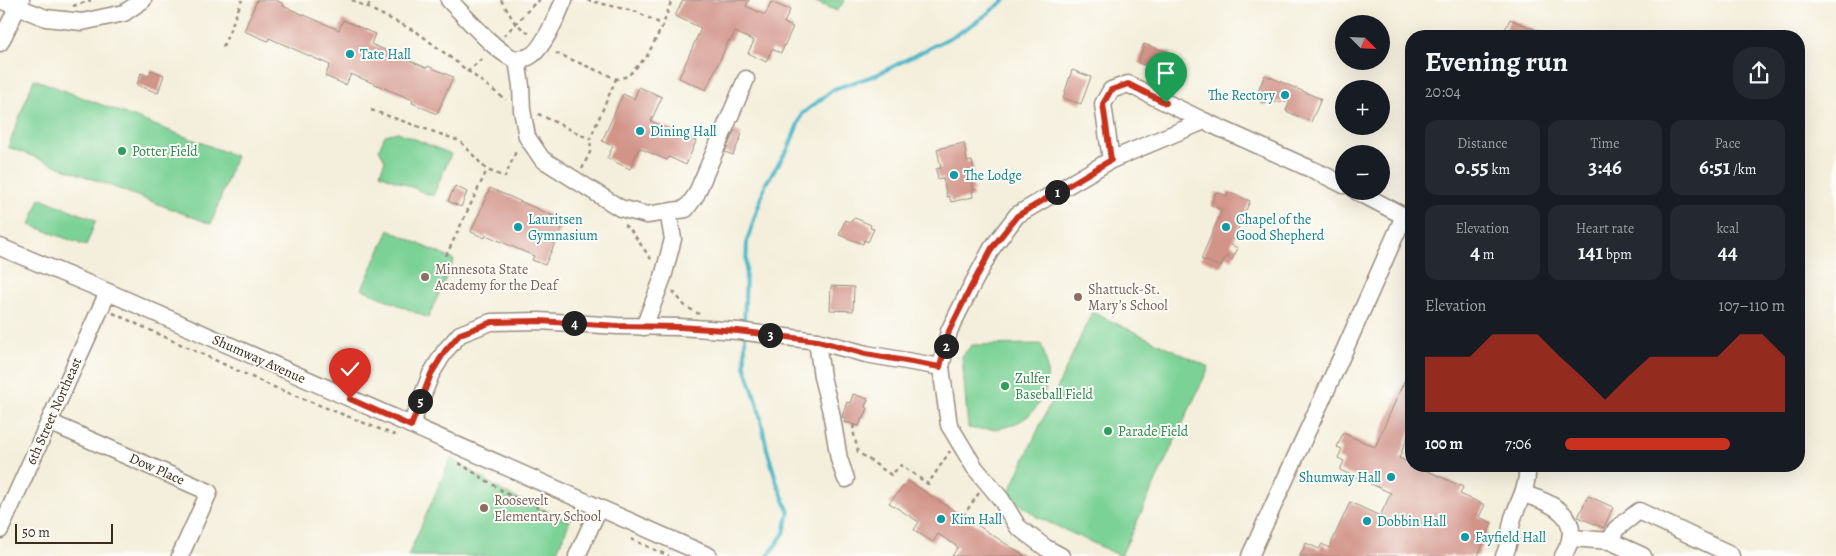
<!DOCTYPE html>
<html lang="en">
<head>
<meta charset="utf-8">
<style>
  body { margin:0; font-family:Alegreya,serif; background:#242831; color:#f1f3f6; height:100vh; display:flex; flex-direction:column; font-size:19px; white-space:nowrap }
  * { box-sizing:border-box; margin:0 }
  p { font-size:16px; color:#9ea1a6 }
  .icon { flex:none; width:28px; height:28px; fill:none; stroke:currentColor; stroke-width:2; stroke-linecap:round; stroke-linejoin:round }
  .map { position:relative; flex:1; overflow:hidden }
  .drawer { position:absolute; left:1405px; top:30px; width:400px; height:442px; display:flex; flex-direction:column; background:#171b24; border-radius:20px; box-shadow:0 5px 20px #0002 }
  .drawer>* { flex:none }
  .needle { width:32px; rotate:114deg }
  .fabs { position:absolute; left:1335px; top:15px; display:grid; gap:10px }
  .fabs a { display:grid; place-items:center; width:55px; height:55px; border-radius:50%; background:#171b24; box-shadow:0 5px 20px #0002; font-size:25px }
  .scale { position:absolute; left:15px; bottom:12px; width:98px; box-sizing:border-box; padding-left:5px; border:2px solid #3b2a1e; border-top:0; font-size:14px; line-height:18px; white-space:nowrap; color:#3b2a1e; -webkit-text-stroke:4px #fdfcf7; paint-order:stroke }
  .pin { position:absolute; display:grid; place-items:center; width:42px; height:42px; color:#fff; margin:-51px -21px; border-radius:50% 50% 50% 0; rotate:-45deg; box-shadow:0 0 5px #0007 }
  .pin .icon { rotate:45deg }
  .km { position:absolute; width:25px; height:25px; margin:-12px; border-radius:50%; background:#222; color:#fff; font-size:14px; line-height:25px; text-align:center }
  .round { display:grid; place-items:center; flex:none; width:52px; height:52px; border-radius:20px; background:#242831 }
  .summary { display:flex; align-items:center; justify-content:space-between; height:85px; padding:0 20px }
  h1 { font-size:28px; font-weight:600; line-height:38px }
  .stats { display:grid; grid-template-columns:repeat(3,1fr); gap:8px; height:85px; padding:5px 20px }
  .stats div { display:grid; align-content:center; border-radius:12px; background:#242831; text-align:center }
  .stats b { font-size:21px; font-weight:600 }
  .stats small { font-size:14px; font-weight:400 }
  .stats p { font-size:14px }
  .chart { height:140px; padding:10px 20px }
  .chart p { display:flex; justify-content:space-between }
  .chart svg { width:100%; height:90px; margin-top:5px; fill:#c8321e; opacity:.7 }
  ul { padding:0 20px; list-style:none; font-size:16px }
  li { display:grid; grid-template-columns:80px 60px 1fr; align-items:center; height:38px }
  li i { height:12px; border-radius:6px; background:#c8321e }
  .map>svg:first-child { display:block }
</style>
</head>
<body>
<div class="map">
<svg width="1836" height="556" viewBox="0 0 1836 556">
  <rect width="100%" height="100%" fill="#fdfcf7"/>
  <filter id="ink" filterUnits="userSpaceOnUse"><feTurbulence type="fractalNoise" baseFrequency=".02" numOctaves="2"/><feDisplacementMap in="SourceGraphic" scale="10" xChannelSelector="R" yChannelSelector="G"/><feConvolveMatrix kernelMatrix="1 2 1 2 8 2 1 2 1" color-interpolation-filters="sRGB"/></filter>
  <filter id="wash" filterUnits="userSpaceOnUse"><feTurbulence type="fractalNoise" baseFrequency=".0096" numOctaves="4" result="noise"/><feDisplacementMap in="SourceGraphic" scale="20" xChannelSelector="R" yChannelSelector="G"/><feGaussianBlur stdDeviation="1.12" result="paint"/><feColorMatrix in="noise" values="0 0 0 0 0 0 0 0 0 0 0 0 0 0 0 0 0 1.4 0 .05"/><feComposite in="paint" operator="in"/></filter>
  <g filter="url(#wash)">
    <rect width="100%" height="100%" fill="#f4efdc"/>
    <!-- green -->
    <g fill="#7bd296" stroke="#5b7e5a">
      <path d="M811,0H845L837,11Z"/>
      <path d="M34,79L236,156L211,224L8,147Z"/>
      <path d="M398,132L451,154L433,196L380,174L385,160L379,149L385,135Z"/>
      <path d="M40,198L96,220L86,246L30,225Z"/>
      <path d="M389,230L454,260L428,318L362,289Z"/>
      <path d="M1092,312L1209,367L1121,556L1037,517L1008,495Z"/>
      <path d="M1041,344C1063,399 1024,438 968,428L962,356L972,345Z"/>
      <path d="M451,458L509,495L570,521L555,556H408Z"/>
    </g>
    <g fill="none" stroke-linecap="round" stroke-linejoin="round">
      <!-- stream -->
      <g stroke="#4cb7c8" stroke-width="4">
        <path d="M744,329L747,241L766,183L788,149L802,114L834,89L876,75L959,33L979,20L1005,0"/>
        <path d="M745,336V366L759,410L767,449L777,483L789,512L784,533L768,556"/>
      </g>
    </g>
    <g id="blocks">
      <!-- building -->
      <g fill="#d29388">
        <path d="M257,0H276L284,4L283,6L339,30L343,20L375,34L371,44L427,68L428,66L453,77L437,114L412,103L413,100L351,74L346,85L325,76L330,65L269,38L268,41L244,31Z"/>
        <path d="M683,0H749L746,6L765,15L771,2L790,10L784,23L793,27L781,53L772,49L766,62L748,53L754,41L735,32L730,41L729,40L706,90L679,78L701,28L675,16Z"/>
        <path d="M1510,19L1549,36H1502Z"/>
        <path d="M1144,44L1171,53L1165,72L1138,63Z"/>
        <path d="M151,70L164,75L158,93L137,85L141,73L149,76Z"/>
        <path d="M1072,70L1091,77L1081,104L1063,98Z"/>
        <path d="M1265,75L1321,99L1311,122L1286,111L1290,101L1261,103L1258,91Z"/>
        <path d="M639,87L662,97L651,121L696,141L686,165L669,157L667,160L639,148L630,169L607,158L613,146L602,141L623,94L634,99Z"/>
        <path d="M735,130L742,134L733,155L725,152Z"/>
        <path d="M964,143L967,162L972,161L974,171L970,172L974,191H972L973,197L951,202L949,196L947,197L943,178L938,179L936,169L941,168L937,149Z"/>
        <path d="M455,186L467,192L461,207L448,201Z"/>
        <path d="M490,188L565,221L545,265L532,260L534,256L486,235L485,238L471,232Z"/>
        <path d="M1216,192L1227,196L1228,192L1250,201L1231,245L1238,248L1232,260L1226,256L1221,267L1201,259L1222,210L1211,205Z"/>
        <path d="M855,218L871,225L870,228L874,229L868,242L864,240L863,244L839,235L845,220L850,222Z"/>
        <path d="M831,286L854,287L853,311L830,310Z"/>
        <path d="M1411,366V429L1399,458L1411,463V466H1417L1463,487L1460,494L1485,505L1479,517L1492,523L1478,556H1300L1306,543L1319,549L1322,544L1329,548L1350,502L1380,516L1391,493L1340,470L1344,461L1338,458L1342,449L1337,447L1343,433L1375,447Z"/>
        <path d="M853,394L868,399L865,407L868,408L864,418H862L859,426L844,422L846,418L842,417L847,402L850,403Z"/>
        <path d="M908,481L963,516L1025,556H952L958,547L938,534L933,542L914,530L919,522L889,503Z"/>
        <path d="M1588,496L1613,507L1604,528L1578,517Z"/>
      </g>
    </g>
  </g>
  <g filter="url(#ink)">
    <use href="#blocks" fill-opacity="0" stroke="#988c7d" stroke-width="1"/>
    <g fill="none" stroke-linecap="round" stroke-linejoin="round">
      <!-- minor casing -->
      <g stroke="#988c7d" stroke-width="19">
        <g id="minor">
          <path d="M0,0L46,18L82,22L124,13L143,0"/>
          <path d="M449,0C464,15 497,54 515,59C519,59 527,58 530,56C542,51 559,12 564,0"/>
          <path d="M0,43L21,0"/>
          <path d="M517,59L521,86L522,110L527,137L542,159L620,208L647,215L686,209L696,195L746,79"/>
          <path d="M1111,160L1103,104L1111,90L1128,84L1204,121"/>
          <path d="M0,247L108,292L709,556"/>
          <path d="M644,327L663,277L673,239L668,212"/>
          <path d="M817,341L822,377L831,412L839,459L846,479"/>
          <path d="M49,422L209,492L180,556"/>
          <path d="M411,425L431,374L445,351L460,334L491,322L539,321L618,326L679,327L738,331L817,341L866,354L941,367"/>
          <path d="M1523,494C1555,503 1586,519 1563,556"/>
          <path d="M0,530L108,292"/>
          <path d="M1571,538L1610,541L1643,556"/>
          <path d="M1610,541L1616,529L1639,511L1730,554L1731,556"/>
          <path d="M577,556L599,508"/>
          <path d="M1061,556L1046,548L1018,527L1001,499L975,468L949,425L941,367L949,331L970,289L992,248L1017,215L1111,160L1204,121L1322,174L1344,185"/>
          <path d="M1250,556L1341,358L1404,216L1356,191"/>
          <path d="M1504,556C1511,542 1509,532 1513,518C1519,500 1529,486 1527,466"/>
        </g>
      </g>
      <!-- path -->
      <g stroke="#988c7d" stroke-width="2.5" stroke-dasharray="4 4" stroke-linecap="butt">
        <path d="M352,0L417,32L506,100"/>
        <path d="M501,0L515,23L531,35"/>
        <path d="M587,0L637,12L663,25"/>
        <path d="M73,6L91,0"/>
        <path d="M368,7L371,0"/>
        <path d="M504,36L535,3L540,0"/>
        <path d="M223,47L242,0"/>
        <path d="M556,53L617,79L628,76L647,56L663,25L671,2L670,0"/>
        <path d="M467,72L485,56"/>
        <path d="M371,110L460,141L487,170L505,177L517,149"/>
        <path d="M538,114L590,139L616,79"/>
        <path d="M582,169L591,150L590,139"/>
        <path d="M624,225L630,229L653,262"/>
        <path d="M446,256L487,170"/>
        <path d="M673,291L685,306L699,314"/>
        <path d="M113,313L271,386L397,436"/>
        <path d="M854,425L853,430L858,452L891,475L901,465L928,484L950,451"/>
        <path d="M459,463L509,495L570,521L575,519"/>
        <path d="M963,516L979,493"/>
        <path d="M631,539L669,556"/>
      </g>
      <!-- minor -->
      <use href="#minor" stroke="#fff" stroke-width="16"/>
    </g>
  </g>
  <g fill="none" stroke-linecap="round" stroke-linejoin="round" filter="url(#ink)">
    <!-- route casing -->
    <g stroke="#fff" stroke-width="10">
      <path id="route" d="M350,399L411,426L431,374L445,351L460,334L492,322L539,321L618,326L680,327L738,331L818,341L866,354L940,367L949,331L970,289L992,248L1017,216L1111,160L1103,104L1111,90L1128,84L1166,103"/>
    </g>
    <!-- route -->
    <use href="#route" stroke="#c8321e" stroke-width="6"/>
  </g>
  <!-- markers -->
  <g fill="#0f9aa8" stroke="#fdfcf7" stroke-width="2">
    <circle cx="350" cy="54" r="5"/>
    <circle cx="1285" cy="95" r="5"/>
    <circle cx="640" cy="131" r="5"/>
    <circle cx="954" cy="175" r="5"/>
    <circle cx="518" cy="227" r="5"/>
    <circle cx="1226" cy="227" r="5"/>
    <circle cx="1391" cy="477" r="5"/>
    <circle cx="941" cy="519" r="5"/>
    <circle cx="1367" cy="521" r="5"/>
    <circle cx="1465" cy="537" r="5"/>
  </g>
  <g fill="#2e9e5b" stroke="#fdfcf7" stroke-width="2">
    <circle cx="122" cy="151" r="5"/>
    <circle cx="1005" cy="386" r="5"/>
    <circle cx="1108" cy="431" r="5"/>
  </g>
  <g fill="#8d6e63" stroke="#fdfcf7" stroke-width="2">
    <circle cx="425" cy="277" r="5"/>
    <circle cx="1078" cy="297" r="5"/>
    <circle cx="484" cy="508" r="5"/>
  </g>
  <g text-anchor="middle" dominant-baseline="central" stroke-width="4" stroke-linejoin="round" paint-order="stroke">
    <!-- culture labels -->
    <g font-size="14" fill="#0d838f" stroke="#fdfcf7" text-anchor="start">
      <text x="360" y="54">Tate Hall</text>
      <text x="1275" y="95" text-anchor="end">The Rectory</text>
      <text x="650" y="131">Dining Hall</text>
      <text x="964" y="175">The Lodge</text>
      <text x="528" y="219">Lauritsen<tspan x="528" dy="16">Gymnasium</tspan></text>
      <text x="1236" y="219">Chapel of the<tspan x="1236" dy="16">Good Shepherd</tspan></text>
      <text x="1381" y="477" text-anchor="end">Shumway Hall</text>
      <text x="951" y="519">Kim Hall</text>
      <text x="1377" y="521">Dobbin Hall</text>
      <text x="1475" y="537">Fayfield Hall</text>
    </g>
    <!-- leisure labels -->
    <g font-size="14" fill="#27864d" stroke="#fdfcf7" text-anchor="start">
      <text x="132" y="151">Potter Field</text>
      <text x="1015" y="378">Zulfer<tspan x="1015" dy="16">Baseball Field</tspan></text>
      <text x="1118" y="431">Parade Field</text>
    </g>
    <!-- education labels -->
    <g font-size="14" fill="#785e54" stroke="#fdfcf7" text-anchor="start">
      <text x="435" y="269">Minnesota State<tspan x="435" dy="16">Academy for the Deaf</tspan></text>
      <text x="1088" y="289">Shattuck-St.<tspan x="1088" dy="16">Mary’s School</tspan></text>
      <text x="494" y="500">Roosevelt<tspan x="494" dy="16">Elementary School</tspan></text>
    </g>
    <!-- street labels -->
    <g font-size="14" fill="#3b2a1e" stroke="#fdfcf7">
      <text transform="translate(259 359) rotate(24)">Shumway Avenue</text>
      <text transform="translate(54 411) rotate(-66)">6th Street Northeast</text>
      <text transform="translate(157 469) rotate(24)">Dow Place</text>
    </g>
  </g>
</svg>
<div class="fabs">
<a><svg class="needle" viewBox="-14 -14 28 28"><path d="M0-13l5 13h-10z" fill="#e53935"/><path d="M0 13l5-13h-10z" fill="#9ea1a6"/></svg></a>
<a>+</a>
<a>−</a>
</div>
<div class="scale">50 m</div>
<div class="pin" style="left:1166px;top:103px;background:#1e9e55"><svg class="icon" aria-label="arrive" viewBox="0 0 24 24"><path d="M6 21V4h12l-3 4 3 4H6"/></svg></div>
<div class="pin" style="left:350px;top:399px;background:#d93025"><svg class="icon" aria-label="check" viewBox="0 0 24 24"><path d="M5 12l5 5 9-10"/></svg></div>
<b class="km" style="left:1057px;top:192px">1</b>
<b class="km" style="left:946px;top:346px">2</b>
<b class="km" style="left:770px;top:335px">3</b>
<b class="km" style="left:574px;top:323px">4</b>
<b class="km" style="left:420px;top:401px">5</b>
<section class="drawer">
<div class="summary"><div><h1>Evening run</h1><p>20:04</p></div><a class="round"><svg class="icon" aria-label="share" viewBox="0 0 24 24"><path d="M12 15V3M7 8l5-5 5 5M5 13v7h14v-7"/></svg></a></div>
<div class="stats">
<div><p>Distance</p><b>0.55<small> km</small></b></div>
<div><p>Time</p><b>3:46</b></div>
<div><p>Pace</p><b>6:51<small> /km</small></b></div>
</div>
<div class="stats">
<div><p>Elevation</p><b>4<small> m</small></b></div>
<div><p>Heart rate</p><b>141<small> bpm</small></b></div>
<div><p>kcal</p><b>44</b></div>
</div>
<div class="chart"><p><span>Elevation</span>107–110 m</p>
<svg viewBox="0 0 160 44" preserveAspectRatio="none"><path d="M0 44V17L10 17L20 17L30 6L40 6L50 6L60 17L70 27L80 38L90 27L100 17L110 17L120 17L130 17L140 6L150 6L160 17V44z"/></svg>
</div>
<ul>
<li><b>100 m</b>7:06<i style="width:75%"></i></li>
</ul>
</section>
</div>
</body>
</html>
